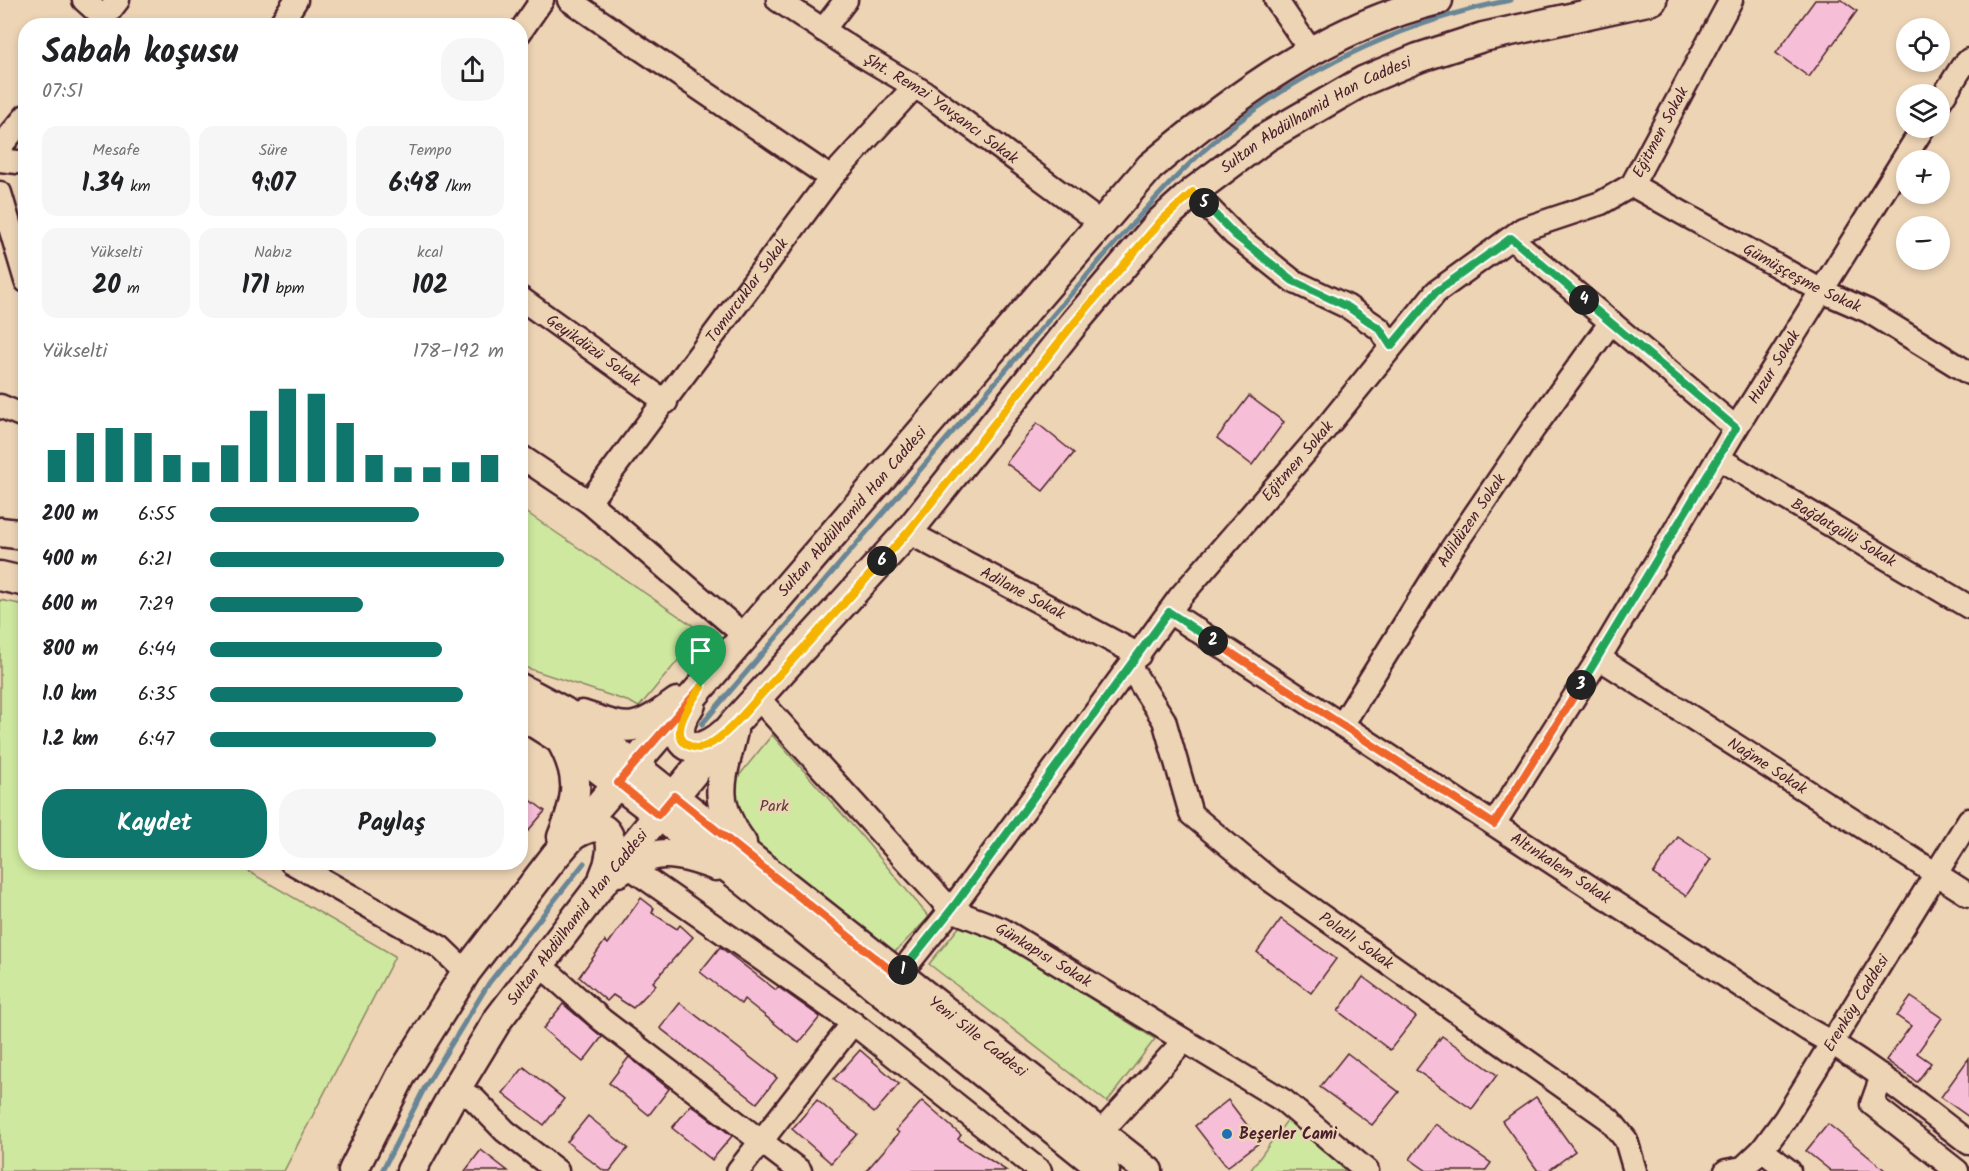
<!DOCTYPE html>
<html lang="tr">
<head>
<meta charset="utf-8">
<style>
  body { margin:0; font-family:Kalam,sans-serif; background:#f6f6f6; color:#202124; height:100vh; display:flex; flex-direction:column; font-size:22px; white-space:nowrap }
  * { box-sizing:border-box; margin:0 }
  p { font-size:20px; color:#757577 }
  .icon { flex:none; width:33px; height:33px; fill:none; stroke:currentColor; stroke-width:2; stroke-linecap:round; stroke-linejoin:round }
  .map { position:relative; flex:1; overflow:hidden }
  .drawer { position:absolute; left:18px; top:18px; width:510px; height:852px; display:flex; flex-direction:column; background:#fff; border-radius:24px; box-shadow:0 3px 9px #0003 }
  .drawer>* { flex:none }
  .fabs { position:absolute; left:1896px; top:18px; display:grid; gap:12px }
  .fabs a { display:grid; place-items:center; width:54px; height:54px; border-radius:50%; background:#fff; box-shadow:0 3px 9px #0003; font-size:30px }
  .pin { position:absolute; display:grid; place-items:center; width:51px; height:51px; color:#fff; margin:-62px -26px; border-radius:50% 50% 50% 0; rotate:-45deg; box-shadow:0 0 6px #0007 }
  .pin .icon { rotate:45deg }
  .km { position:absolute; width:30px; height:30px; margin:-15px; border-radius:50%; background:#222; color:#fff; font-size:16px; line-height:30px; text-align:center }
  .round { display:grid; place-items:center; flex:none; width:63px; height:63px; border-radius:24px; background:#f6f6f6 }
  .headline { display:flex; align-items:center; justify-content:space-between; height:102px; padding:0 24px }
  h1 { font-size:33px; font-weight:700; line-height:45px }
  .figures { display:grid; grid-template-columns:repeat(3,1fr); gap:9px; height:102px; padding:6px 24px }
  .figures div { display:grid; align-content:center; border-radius:15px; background:#f6f6f6; text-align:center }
  .figures b { font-size:26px; font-weight:700 }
  .figures small { font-size:16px; font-weight:400 }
  .figures p { font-size:16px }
  .chart { height:168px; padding:12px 24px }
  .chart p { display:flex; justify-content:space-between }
  .chart svg { width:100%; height:108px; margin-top:6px; stroke:#0f766e; stroke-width:6 }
  .button { display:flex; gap:12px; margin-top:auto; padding:12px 24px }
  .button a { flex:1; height:69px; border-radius:24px; background:#0f766e; color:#fff; font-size:24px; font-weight:700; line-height:69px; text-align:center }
  .button a+a { background:#f6f6f6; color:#202124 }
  ul { padding:0 24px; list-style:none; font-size:20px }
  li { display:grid; grid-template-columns:96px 72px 1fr; align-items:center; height:45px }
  li i { height:15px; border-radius:8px; background:#0f766e }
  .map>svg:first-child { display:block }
</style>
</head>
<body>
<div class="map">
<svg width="1969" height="1171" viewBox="0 0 1969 1171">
  <rect width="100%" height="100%" fill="#edd4b5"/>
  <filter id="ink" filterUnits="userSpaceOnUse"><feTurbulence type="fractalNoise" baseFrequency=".0167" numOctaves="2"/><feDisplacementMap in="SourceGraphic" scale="12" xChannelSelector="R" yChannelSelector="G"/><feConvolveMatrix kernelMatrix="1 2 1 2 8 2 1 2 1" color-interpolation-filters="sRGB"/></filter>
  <g filter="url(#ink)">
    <!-- green -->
    <g fill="#cee89f" stroke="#8c8465" stroke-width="1.5">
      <path d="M520,508L702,632L639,707L630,702L521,666Z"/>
      <path d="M0,600L25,605L26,862L234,863L395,956L284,1171H0Z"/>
      <path d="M772,735L859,833L929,917L892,955L718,821L716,804Z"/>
      <path d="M965,920L1155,1039L1107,1102L929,964Z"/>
      <path d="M1288,1119L1321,1145L1345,1171H1250Z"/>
    </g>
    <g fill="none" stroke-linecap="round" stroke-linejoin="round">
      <!-- stream -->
      <g stroke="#698696" stroke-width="5">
        <path d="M702,724L1102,258C1144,211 1185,163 1234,125C1312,64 1414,19 1511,0"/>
        <path d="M382,1171L425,1087L489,983L584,863"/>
      </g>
    </g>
    <!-- building -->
    <g fill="#f6bfd7" stroke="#4a1f2b" stroke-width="1.5">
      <path d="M1815,0H1842L1857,11L1809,77L1776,53Z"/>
      <path d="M1249,396L1284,422L1252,465L1217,438Z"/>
      <path d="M1037,423L1074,453L1043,491L1006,463Z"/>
      <path d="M520,792L545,811L520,840Z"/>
      <path d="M1678,837L1711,859L1686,896L1653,874Z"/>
      <path d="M641,898L654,908L652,913L677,929L680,925L693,937L653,982L656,985L633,1008L613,995L607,1001L579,977L605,941L608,944Z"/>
      <path d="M1281,919L1336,959L1311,993L1257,952Z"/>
      <path d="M720,947L776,990L778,987L820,1017L799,1043L744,999L741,1004L700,972Z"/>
      <path d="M1363,977L1416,1017L1390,1050L1338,1011Z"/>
      <path d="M1911,997L1942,1018L1917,1053L1931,1063L1917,1082L1886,1060L1911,1026L1897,1016Z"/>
      <path d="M680,1003L777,1078L757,1103L660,1028Z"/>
      <path d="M563,1004L602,1037L583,1062L543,1029Z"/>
      <path d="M1442,1036L1497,1075L1472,1109L1416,1070Z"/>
      <path d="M860,1050L899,1084L874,1113L834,1079Z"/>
      <path d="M1347,1053L1399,1092L1372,1125L1320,1087Z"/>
      <path d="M629,1057L669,1089L649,1115L609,1083Z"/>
      <path d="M1969,1058V1117L1941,1097Z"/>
      <path d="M524,1067L564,1099L544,1125L503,1093Z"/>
      <path d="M1536,1097L1575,1151L1548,1171H1538L1502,1121Z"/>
      <path d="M817,1100L857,1134L831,1163L792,1129Z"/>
      <path d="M1228,1100L1260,1142L1227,1167L1195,1126Z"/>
      <path d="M922,1101L961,1135L958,1139L1007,1171H866L899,1133L896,1130Z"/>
      <path d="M691,1105L732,1136L712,1160L672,1128Z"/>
      <path d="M588,1116L628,1148L610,1171H604L567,1142Z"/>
      <path d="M1435,1124L1491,1163L1485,1171H1427L1410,1159Z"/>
      <path d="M1828,1124L1857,1147L1886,1171H1831L1806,1151Z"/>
      <path d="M481,1150L508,1171H465Z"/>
    </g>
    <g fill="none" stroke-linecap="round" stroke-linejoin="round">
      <!-- minor casing -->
      <g stroke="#4a1f2b" stroke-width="27">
        <g id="minor">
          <path d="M84,0L104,18"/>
          <path d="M569,0L831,178"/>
          <path id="s1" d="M778,0L863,56L927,94L1101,223"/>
          <path d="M1276,0L1310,50"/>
          <path d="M98,26L118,0"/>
          <path d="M279,26L296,0"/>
          <path d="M823,30L846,0"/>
          <path d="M520,32L542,0"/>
          <path d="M1940,101L1962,67L1969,60"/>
          <path d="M0,147L26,116"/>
          <path d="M0,160L26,163"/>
          <path id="s2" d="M1632,185L1822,291L1868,311L1969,373"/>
          <path d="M1193,192L1235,235L1293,281L1348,307L1380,329L1391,346"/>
          <path d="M0,193L26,281"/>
          <path d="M1511,238L1736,428"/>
          <path id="s3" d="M520,298L666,402"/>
          <path d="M0,406L26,417"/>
          <path d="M520,456L589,502L745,636"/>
          <path id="s4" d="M1718,458L1969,607"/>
          <path id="s5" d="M589,502L831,178L914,87"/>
          <path id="s6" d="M908,532L1139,655"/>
          <path id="s7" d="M1169,612L1807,1029C1865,1060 1917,1103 1969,1143"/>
          <path id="s8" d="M1599,658L1969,895"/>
          <path id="s9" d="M1130,667L1164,720L1191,814L1269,879L1609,1119L1626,1140L1635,1171"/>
          <path id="s10" d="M758,698L951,910L1001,929L1284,1101L1367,1171"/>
          <path id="s11" d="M1342,725L1449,553L1534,428L1611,322"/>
          <path id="s12" d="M1494,824L1599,658L1736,428L1923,128"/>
          <path d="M291,862L440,947L466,972"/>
          <path d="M628,866L853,1023L1040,1171"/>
          <path d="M538,965L554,977L602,1020L800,1171"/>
          <path id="s13" d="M898,976L951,910L1180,597L1321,434L1436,292L1523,229L1601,203L1632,185L1731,0"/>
          <path d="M1882,1076L1872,1104L1957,1171"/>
          <path d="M456,1089L474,1099L505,1131L557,1171"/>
          <path d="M1100,1133L1184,1041"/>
          <path d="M1762,1150L1789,1171"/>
          <path d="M738,1171L853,1023"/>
          <path id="s14" d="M1726,1171L1743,1168L1762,1150L1785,1119L1969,820"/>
        </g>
      </g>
      <!-- major casing -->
      <g stroke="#4a1f2b" stroke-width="33">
        <g id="major">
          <path d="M0,532L26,535"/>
          <path d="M0,576L26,582"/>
          <path id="s15" d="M520,688L563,711L580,723L1148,1171"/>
          <path d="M691,704C686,712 680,721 680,730C681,758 710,746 723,734"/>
          <path d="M520,714L558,738L736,874L1105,1171"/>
          <path d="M582,715C631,731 633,734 677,702"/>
          <path d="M733,731C722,779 710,799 742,843"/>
          <path d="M560,739C582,777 578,798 562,837"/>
          <path d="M574,835C612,812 618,846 604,876"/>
          <path d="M618,872C656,847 675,851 716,866"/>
          <path id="s16" d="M353,1171L401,1076L466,972L555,856L1150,167C1236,95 1328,27 1438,0"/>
          <path id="s17" d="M411,1171L456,1089L499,1018L600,886L736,721L908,532L1075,322L1160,222L1193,192L1265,138L1363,81L1418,58L1483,37L1652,0"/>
        </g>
      </g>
      <!-- minor -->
      <use href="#minor" stroke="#edd4b5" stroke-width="22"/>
      <!-- major -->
      <use href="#major" stroke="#edd4b5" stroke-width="28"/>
    </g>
  </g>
  <g fill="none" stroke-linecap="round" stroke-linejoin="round" filter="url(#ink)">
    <!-- split-1 casing -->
    <g stroke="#fff" stroke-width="12">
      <path id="split-1" d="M701,687L618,783L658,815L674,796L898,976L903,970"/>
    </g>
    <!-- split-2 casing -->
    <g stroke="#fff" stroke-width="12">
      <path id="split-2" d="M903,970L951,910L1169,612L1213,641"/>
    </g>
    <!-- split-3 casing -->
    <g stroke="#fff" stroke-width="12">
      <path id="split-3" d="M1213,641L1494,824L1581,685"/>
    </g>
    <!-- split-4 casing -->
    <g stroke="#fff" stroke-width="12">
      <path id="split-4" d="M1581,685L1736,428L1584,300"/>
    </g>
    <!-- split-5 casing -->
    <g stroke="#fff" stroke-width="12">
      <path id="split-5" d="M1204,203L1235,235L1293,281L1348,307L1380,329L1391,346L1436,292L1511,238L1584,300"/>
    </g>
    <!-- split-6 casing -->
    <g stroke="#fff" stroke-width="12">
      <path id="split-6" d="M882,561L908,532L1075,322L1160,222L1193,192L1204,203"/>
    </g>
    <!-- split-7 casing -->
    <g stroke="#fff" stroke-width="12">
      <path id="split-7" d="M701,687C693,700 665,736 690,746C696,749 703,748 708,745C727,736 752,704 767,688C805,646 844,604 882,561"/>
    </g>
    <!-- split-1 -->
    <use href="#split-1" stroke="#f0652b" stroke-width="8"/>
    <!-- split-2 -->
    <use href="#split-2" stroke="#22a559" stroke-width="8"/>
    <!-- split-3 -->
    <use href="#split-3" stroke="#f0652b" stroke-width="8"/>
    <!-- split-4 -->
    <use href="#split-4" stroke="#22a559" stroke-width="8"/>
    <!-- split-5 -->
    <use href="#split-5" stroke="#22a559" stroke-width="8"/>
    <!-- split-6 -->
    <use href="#split-6" stroke="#f5b400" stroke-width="8"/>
    <!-- split-7 -->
    <use href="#split-7" stroke="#f5b400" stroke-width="8"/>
  </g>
  <!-- markers -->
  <circle fill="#1f6fb2" stroke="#edd4b5" stroke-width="2" cx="1227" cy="1134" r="6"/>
  <g text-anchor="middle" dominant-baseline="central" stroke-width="5" stroke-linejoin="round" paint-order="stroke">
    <!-- street labels -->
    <g font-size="16" fill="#4a1f2b" stroke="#edd4b5">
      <text stroke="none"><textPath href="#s1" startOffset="196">Şht. Remzi Yavşancı Sokak</textPath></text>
      <text stroke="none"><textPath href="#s17" startOffset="1402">Sultan Abdülhamid Han Caddesi</textPath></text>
      <text stroke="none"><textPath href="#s13" startOffset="1156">Eğitmen Sokak</textPath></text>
      <text stroke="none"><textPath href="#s2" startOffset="194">Gümüşçeşme Sokak</textPath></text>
      <text stroke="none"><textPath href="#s5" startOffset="264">Tomurcuklar Sokak</textPath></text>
      <text stroke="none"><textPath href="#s3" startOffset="90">Geyikdüzü Sokak</textPath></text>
      <text stroke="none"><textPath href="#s12" startOffset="536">Huzur Sokak</textPath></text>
      <text stroke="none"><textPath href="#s13" startOffset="652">Eğitmen Sokak</textPath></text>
      <text stroke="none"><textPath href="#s16" startOffset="830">Sultan Abdülhamid Han Caddesi</textPath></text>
      <text stroke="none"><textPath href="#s11" startOffset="242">Adildüzen Sokak</textPath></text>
      <text stroke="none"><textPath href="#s4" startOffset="146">Bağdatgülü Sokak</textPath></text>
      <text stroke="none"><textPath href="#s6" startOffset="130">Adilane Sokak</textPath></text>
      <text stroke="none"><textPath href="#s8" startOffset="200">Nağme Sokak</textPath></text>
      <text stroke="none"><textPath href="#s7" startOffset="468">Altınkalem Sokak</textPath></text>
      <text stroke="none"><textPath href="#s17" startOffset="304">Sultan Abdülhamid Han Caddesi</textPath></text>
      <text stroke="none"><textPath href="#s9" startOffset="369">Polatlı Sokak</textPath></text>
      <text stroke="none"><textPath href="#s10" startOffset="390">Günkapısı Sokak</textPath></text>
      <text stroke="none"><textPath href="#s14" startOffset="218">Erenköy Caddesi</textPath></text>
      <text stroke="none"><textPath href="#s15" startOffset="576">Yeni Sille Caddesi</textPath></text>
    </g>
    <!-- park labels -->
    <g font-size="16" fill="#5e3d3c" stroke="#edd4b5">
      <text x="774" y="806">Park</text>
    </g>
    <!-- poi labels -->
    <g font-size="16" font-weight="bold" fill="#4a1f2b" stroke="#edd4b5" text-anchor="start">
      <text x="1239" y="1134">Beşerler Cami</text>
    </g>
  </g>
</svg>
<div class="fabs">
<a><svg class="icon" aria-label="locate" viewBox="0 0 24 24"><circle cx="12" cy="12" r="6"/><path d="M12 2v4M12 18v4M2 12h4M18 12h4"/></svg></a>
<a><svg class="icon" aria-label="layers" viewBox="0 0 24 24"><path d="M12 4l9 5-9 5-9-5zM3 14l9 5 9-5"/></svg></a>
<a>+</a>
<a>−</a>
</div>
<div class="pin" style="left:701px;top:687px;background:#1e9e55"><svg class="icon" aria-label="arrive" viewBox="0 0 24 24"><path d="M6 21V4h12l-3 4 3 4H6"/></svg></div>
<b class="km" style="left:903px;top:970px">1</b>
<b class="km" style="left:1213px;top:641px">2</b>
<b class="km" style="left:1581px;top:685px">3</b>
<b class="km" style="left:1584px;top:300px">4</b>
<b class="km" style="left:1204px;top:203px">5</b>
<b class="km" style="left:882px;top:561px">6</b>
<section class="drawer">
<div class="headline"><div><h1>Sabah koşusu</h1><p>07:51</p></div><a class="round"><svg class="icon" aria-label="share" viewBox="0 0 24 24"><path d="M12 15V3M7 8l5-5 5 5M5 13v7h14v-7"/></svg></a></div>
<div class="figures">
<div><p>Mesafe</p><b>1.34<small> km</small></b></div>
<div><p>Süre</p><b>9:07</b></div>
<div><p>Tempo</p><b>6:48<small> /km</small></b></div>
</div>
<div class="figures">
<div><p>Yükselti</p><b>20<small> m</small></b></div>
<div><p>Nabız</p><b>171<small> bpm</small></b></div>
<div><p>kcal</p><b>102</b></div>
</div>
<div class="chart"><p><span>Yükselti</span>178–192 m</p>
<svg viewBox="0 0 160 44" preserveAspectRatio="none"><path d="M5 44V31M15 44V24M25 44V22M35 44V24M45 44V33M55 44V36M65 44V29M75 44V15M85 44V6M95 44V8M105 44V20M115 44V33M125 44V38M135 44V38M145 44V36M155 44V33"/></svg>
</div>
<ul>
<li><b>200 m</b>6:55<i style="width:71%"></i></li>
<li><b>400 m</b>6:21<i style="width:100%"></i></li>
<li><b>600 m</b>7:29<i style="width:52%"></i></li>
<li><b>800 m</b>6:44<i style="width:79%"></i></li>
<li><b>1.0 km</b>6:35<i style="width:86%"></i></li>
<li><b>1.2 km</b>6:47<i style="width:77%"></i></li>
</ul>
<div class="button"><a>Kaydet</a><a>Paylaş</a></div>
</section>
</div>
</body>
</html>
